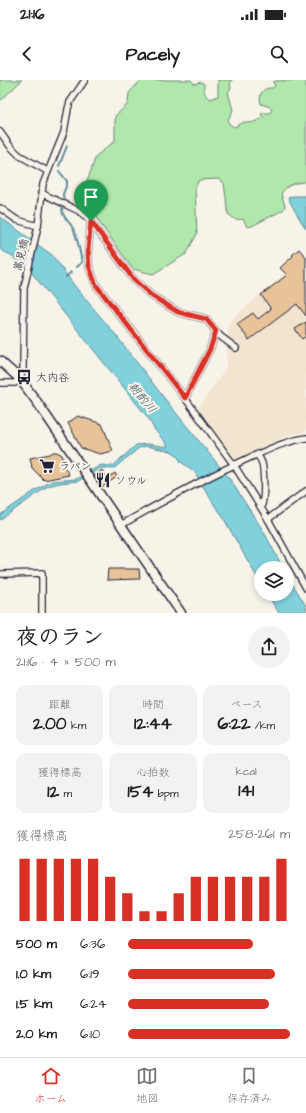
<!DOCTYPE html>
<html lang="ja">
<head>
<meta charset="utf-8">
<style>
  body { margin:0; font-family:"Architects Daughter","Klee One",sans-serif; background:#f2f2f2; color:#202124; height:100vh; display:flex; flex-direction:column; font-size:15px; white-space:nowrap }
  * { box-sizing:border-box; margin:0 }
  p { font-size:13px; color:#757577 }
  .icon { flex:none; width:22px; height:22px; fill:none; stroke:currentColor; stroke-width:2; stroke-linecap:round; stroke-linejoin:round }
  .map { position:relative; height:533px; overflow:hidden }
  .panel { display:flex; flex-direction:column; background:#fff; flex:1 }
  .panel>* { flex:none }
  .controls { position:absolute; left:254px; top:481px; display:grid; gap:8px }
  .controls a { display:grid; place-items:center; width:40px; height:40px; border-radius:50%; background:#fff; box-shadow:0 2px 6px #0003; font-size:20px }
  .pin { position:absolute; display:grid; place-items:center; width:34px; height:34px; color:#fff; margin:-41px -17px; border-radius:50% 50% 50% 0; rotate:-45deg; box-shadow:0 0 4px #0007 }
  .pin .icon { rotate:45deg }
  .round { display:grid; place-items:center; flex:none; width:42px; height:42px; border-radius:21px; background:#f2f2f2 }
  .overview { display:flex; align-items:center; justify-content:space-between; height:68px; padding:0 16px }
  h1 { font-size:22px; font-weight:800; line-height:30px }
  .figures { display:grid; grid-template-columns:repeat(3,1fr); gap:6px; height:68px; padding:4px 16px }
  .figures div { display:grid; align-content:center; border-radius:10px; background:#f2f2f2; text-align:center }
  .figures b { font-size:17px; font-weight:800 }
  .figures small { font-size:11px; font-weight:400 }
  .figures p { font-size:11px }
  .chart { height:112px; padding:8px 16px }
  .chart p { display:flex; justify-content:space-between }
  .chart svg { width:100%; height:72px; margin-top:4px; stroke:#d93025; stroke-width:6 }
  ul { padding:0 16px; list-style:none; font-size:13px }
  li { display:grid; grid-template-columns:64px 48px 1fr; align-items:center; height:30px }
  li i { height:10px; border-radius:5px; background:#d93025 }
  .status { display:flex; justify-content:space-between; align-items:center; height:28px; padding:0 20px; background:#fff; direction:ltr }
  .status svg { height:11px; fill:currentColor }
  header { display:flex; justify-content:space-between; align-items:center; height:52px; padding:0 16px; background:#fff; font-size:18px; font-weight:800 }
  .dock { display:flex; justify-content:space-around; align-items:center; height:56px; border-top:1px solid #e0e0e0; background:#fff; font-size:11px; color:#757577 }
  .dock a { display:grid; justify-items:center; gap:2px }
  .dock .selected { color:#d93025 }
  .map>svg:first-child { display:block }
</style>
</head>
<body>
<div class="status"><b>21:16</b><svg viewBox="0 0 49 12"><path d="M0 12V9h3v3zM5 12V6h3v6zM10 12V3h3v9zM15 12V0h3v12zM26 1h20v11H26zM47 4h2v5h-2z"/></svg></div>
<header><svg class="icon" aria-label="back" viewBox="0 0 24 24"><path d="M15 5l-7 7 7 7"/></svg>Pacely<svg class="icon" aria-label="search" viewBox="0 0 24 24"><circle cx="10" cy="10" r="6"/><path d="M15 15l6 6"/></svg></header>
<div class="map">
<svg width="306" height="533" viewBox="0 0 306 533">
  <rect width="100%" height="100%" fill="#f7f3e8"/>
  <filter id="ink" filterUnits="userSpaceOnUse"><feTurbulence type="fractalNoise" baseFrequency=".025" numOctaves="2"/><feDisplacementMap in="SourceGraphic" scale="8" xChannelSelector="R" yChannelSelector="G"/><feConvolveMatrix kernelMatrix="1 2 1 2 8 2 1 2 1" color-interpolation-filters="sRGB"/></filter>
  <g filter="url(#ink)">
    <!-- built -->
    <path fill="#f2e5d0" d="M306,176V352L288,355L234,380L196,332L226,288L229,241Z"/>
    <!-- green -->
    <g fill="#b0e8ac" stroke="#698574">
      <path d="M0,0H22L0,21Z"/>
      <path d="M141,0H191L194,4L201,2L204,4C204,10 204,16 210,19L218,16V0H232L230,4L231,8L228,12L233,30L228,40L229,44L234,47L244,42L251,43C255,41 261,40 264,37L261,35L262,33H269L272,31L270,27L261,24C258,14 263,7 273,8L275,6L273,2L276,1L306,0V102C296,102 286,105 281,114L285,126L283,130L252,146L247,147L243,139L236,140L228,134L224,103L219,99L199,100L195,108L197,154L186,174L153,194L133,189L100,143L95,132L81,119L96,76L115,61V36L128,24L129,13Z"/>
    </g>
    <!-- water -->
    <g fill="#81d1dd" stroke="#5b8b9c">
      <path d="M292,116H306V149L295,131L288,118Z"/>
      <path d="M0,137L52,175L77,209L115,254L168,323L229,398L264,452L283,488H261V504L220,432L215,426L194,391L181,382L177,375L171,371L146,366L139,368L113,389L101,388L78,401L60,403L48,406L0,440V435L36,410L52,401L76,399L101,385L113,386L136,365L148,364L168,367L166,363L154,349L149,339L31,192L33,186L19,183L14,178L0,169Z"/>
      <path d="M287,495L306,526V533H279L267,514H287Z"/>
    </g>
    <g fill="none" stroke-linecap="round" stroke-linejoin="round">
      <!-- stream -->
      <g stroke="#5b8b9c" stroke-width="2">
        <path d="M59,86L67,66"/>
        <path d="M59,91L67,101V104L63,114L64,122"/>
        <path d="M63,126C60,135 67,139 71,145C78,155 79,170 82,182L77,187"/>
        <path d="M66,197L71,192"/>
      </g>
    </g>
    <!-- building -->
    <g fill="#e8c399" stroke="#22223b">
      <path d="M299,169L306,177V236L297,224L249,260L237,244L253,233L258,239L271,229L261,215L287,195L280,188L293,176L292,175Z"/>
      <path d="M306,242V256L302,259L295,249Z"/>
      <path d="M78,336L102,344L113,371L100,374L81,368L68,343Z"/>
      <path d="M53,372H57L62,375L63,378L62,383L69,395L44,400L32,388L30,378L50,374Z"/>
      <path d="M102,390L107,398L115,393L117,397L102,407L94,396Z"/>
      <path d="M108,489H139L140,499L107,500Z"/>
    </g>
    <g fill="none" stroke-linecap="round" stroke-linejoin="round">
      <!-- street casing -->
      <g stroke="#22223b" stroke-width="8">
        <g id="street">
          <path d="M0,52L10,66L19,75L47,91"/>
          <path d="M41,113L79,131L90,140L134,200L152,216L178,232L206,239L220,256L236,268"/>
          <path d="M0,128L17,140L38,146"/>
          <path d="M91,141L88,169L89,186L96,205L185,318L210,269L216,251"/>
          <path d="M0,303H15L20,299L23,289L24,208L38,146L43,104L64,52L68,29L70,22L85,0"/>
          <path d="M185,318L234,385L268,439L306,508"/>
          <path d="M257,375C259,377 261,380 262,383C264,392 265,420 261,427"/>
          <path d="M268,439L306,411"/>
          <path d="M121,445C163,421 205,398 249,378C268,370 285,361 306,358"/>
          <path d="M0,494L42,493V533"/>
        </g>
      </g>
      <!-- secondary casing -->
      <g stroke="#22223b" stroke-width="11">
        <path id="secondary" d="M0,281L20,299L37,322L181,533"/>
      </g>
      <!-- street -->
      <use href="#street" stroke="#f7f3e8" stroke-width="5.5"/>
      <!-- secondary -->
      <use href="#secondary" stroke="#f7f3e8" stroke-width="8"/>
    </g>
  </g>
  <g fill="none" stroke-linecap="round" stroke-linejoin="round" filter="url(#ink)">
    <!-- route casing -->
    <g stroke="#fff" stroke-width="8">
      <path id="route" d="M91,141L134,200L152,216L178,232L206,239L216,251L210,269L185,318L96,205L89,186L88,169Z"/>
    </g>
    <!-- route -->
    <use href="#route" stroke="#d93025" stroke-width="5"/>
  </g>
  <!-- icons -->
  <defs>
    <g id="bus-bare" transform="scale(1.2)"><path d="M-5-6H5V4H4V6H2V4H-2V6H-4V4H-5ZM-3.5-4V0h7V-4ZM-3.5 1.2v1.5H-2V1.2ZM2 1.2v1.5H3.5V1.2Z" fill="#22223b" stroke="#f7f3e8" stroke-width="2.5" paint-order="stroke"/></g>
    <g id="supermarket-bare" transform="scale(1.2)"><path d="M-6-5.5h2.5l.6 2H6L4.5 2H-2.5L-4.4-4H-6ZM-1.5 3.2a1.3 1.3 0 1 0 .1 0ZM3 3.2a1.3 1.3 0 1 0 .1 0Z" fill="#22223b" stroke="#f7f3e8" stroke-width="2.5" paint-order="stroke"/></g>
    <g id="restaurant-bare" transform="scale(1.2)"><path d="M-5-6h1v4h1v-4h1v4h1v-4h1v5L-1.5 .5V6h-2V.5L-5-1ZM5-6V6H3V1.5H1.5Q1.5-4 5-6Z" fill="#22223b" stroke="#f7f3e8" stroke-width="2.5" paint-order="stroke"/></g>
  </defs>
  <g fill-rule="evenodd">
    <use href="#bus-bare" x="24" y="297"/>
    <use href="#supermarket-bare" x="47" y="386"/>
    <use href="#restaurant-bare" x="103" y="400"/>
  </g>
  <g text-anchor="middle" dominant-baseline="central" stroke-width="4" stroke-linejoin="round" paint-order="stroke">
    <!-- street labels -->
    <g font-size="11" fill="#22223b" stroke="#f7f3e8">
      <text transform="translate(21 175) rotate(-77)">嵩見橋</text>
    </g>
    <!-- poi labels -->
    <g font-size="11" fill="#22223b" stroke="#f7f3e8" text-anchor="start">
      <text x="36" y="297">大内谷</text>
      <text x="59" y="386">ラパン</text>
      <text x="115" y="400">ソウル</text>
    </g>
    <!-- water labels -->
    <g font-size="12" font-style="italic" fill="#3e576c" stroke="#f7f3e8">
      <text transform="translate(142 318) rotate(50)">朝酌川</text>
    </g>
  </g>
</svg>
<div class="controls">
<a><svg class="icon" aria-label="layers" viewBox="0 0 24 24"><path d="M12 4l9 5-9 5-9-5zM3 14l9 5 9-5"/></svg></a>
</div>
<div class="pin" style="left:91px;top:141px;background:#1e9e55"><svg class="icon" aria-label="arrive" viewBox="0 0 24 24"><path d="M6 21V4h12l-3 4 3 4H6"/></svg></div>
</div>
<section class="panel">
<div class="overview"><div><h1>夜のラン</h1><p>21:16 · 4 × 500 m</p></div><a class="round"><svg class="icon" aria-label="share" viewBox="0 0 24 24"><path d="M12 15V3M7 8l5-5 5 5M5 13v7h14v-7"/></svg></a></div>
<div class="figures">
<div><p>距離</p><b>2.00<small> km</small></b></div>
<div><p>時間</p><b>12:44</b></div>
<div><p>ペース</p><b>6:22<small> /km</small></b></div>
</div>
<div class="figures">
<div><p>獲得標高</p><b>12<small> m</small></b></div>
<div><p>心拍数</p><b>154<small> bpm</small></b></div>
<div><p>kcal</p><b>141</b></div>
</div>
<div class="chart"><p><span>獲得標高</span>258–261 m</p>
<svg viewBox="0 0 160 44" preserveAspectRatio="none"><path d="M5 44V6M15 44V6M25 44V6M35 44V6M45 44V6M55 44V17M65 44V27M75 44V38M85 44V38M95 44V27M105 44V17M115 44V17M125 44V17M135 44V17M145 44V17M155 44V6"/></svg>
</div>
<ul>
<li><b>500 m</b>6:36<i style="width:77%"></i></li>
<li><b>1.0 km</b>6:19<i style="width:91%"></i></li>
<li><b>1.5 km</b>6:24<i style="width:87%"></i></li>
<li><b>2.0 km</b>6:10<i style="width:100%"></i></li>
</ul>
</section>
<nav class="dock">
<a class="selected"><svg class="icon" aria-label="home" viewBox="0 0 24 24"><path d="M3 11l9-7 9 7M6 9v11h12V9"/></svg>ホーム</a>
<a><svg class="icon" aria-label="map" viewBox="0 0 24 24"><path d="M3 6l6-2 6 2 6-2v14l-6 2-6-2-6 2zM9 4v14M15 6v14"/></svg>地図</a>
<a><svg class="icon" aria-label="saved" viewBox="0 0 24 24"><path d="M7 4h10v16l-5-4-5 4z"/></svg>保存済み</a>
</nav>
</body>
</html>
